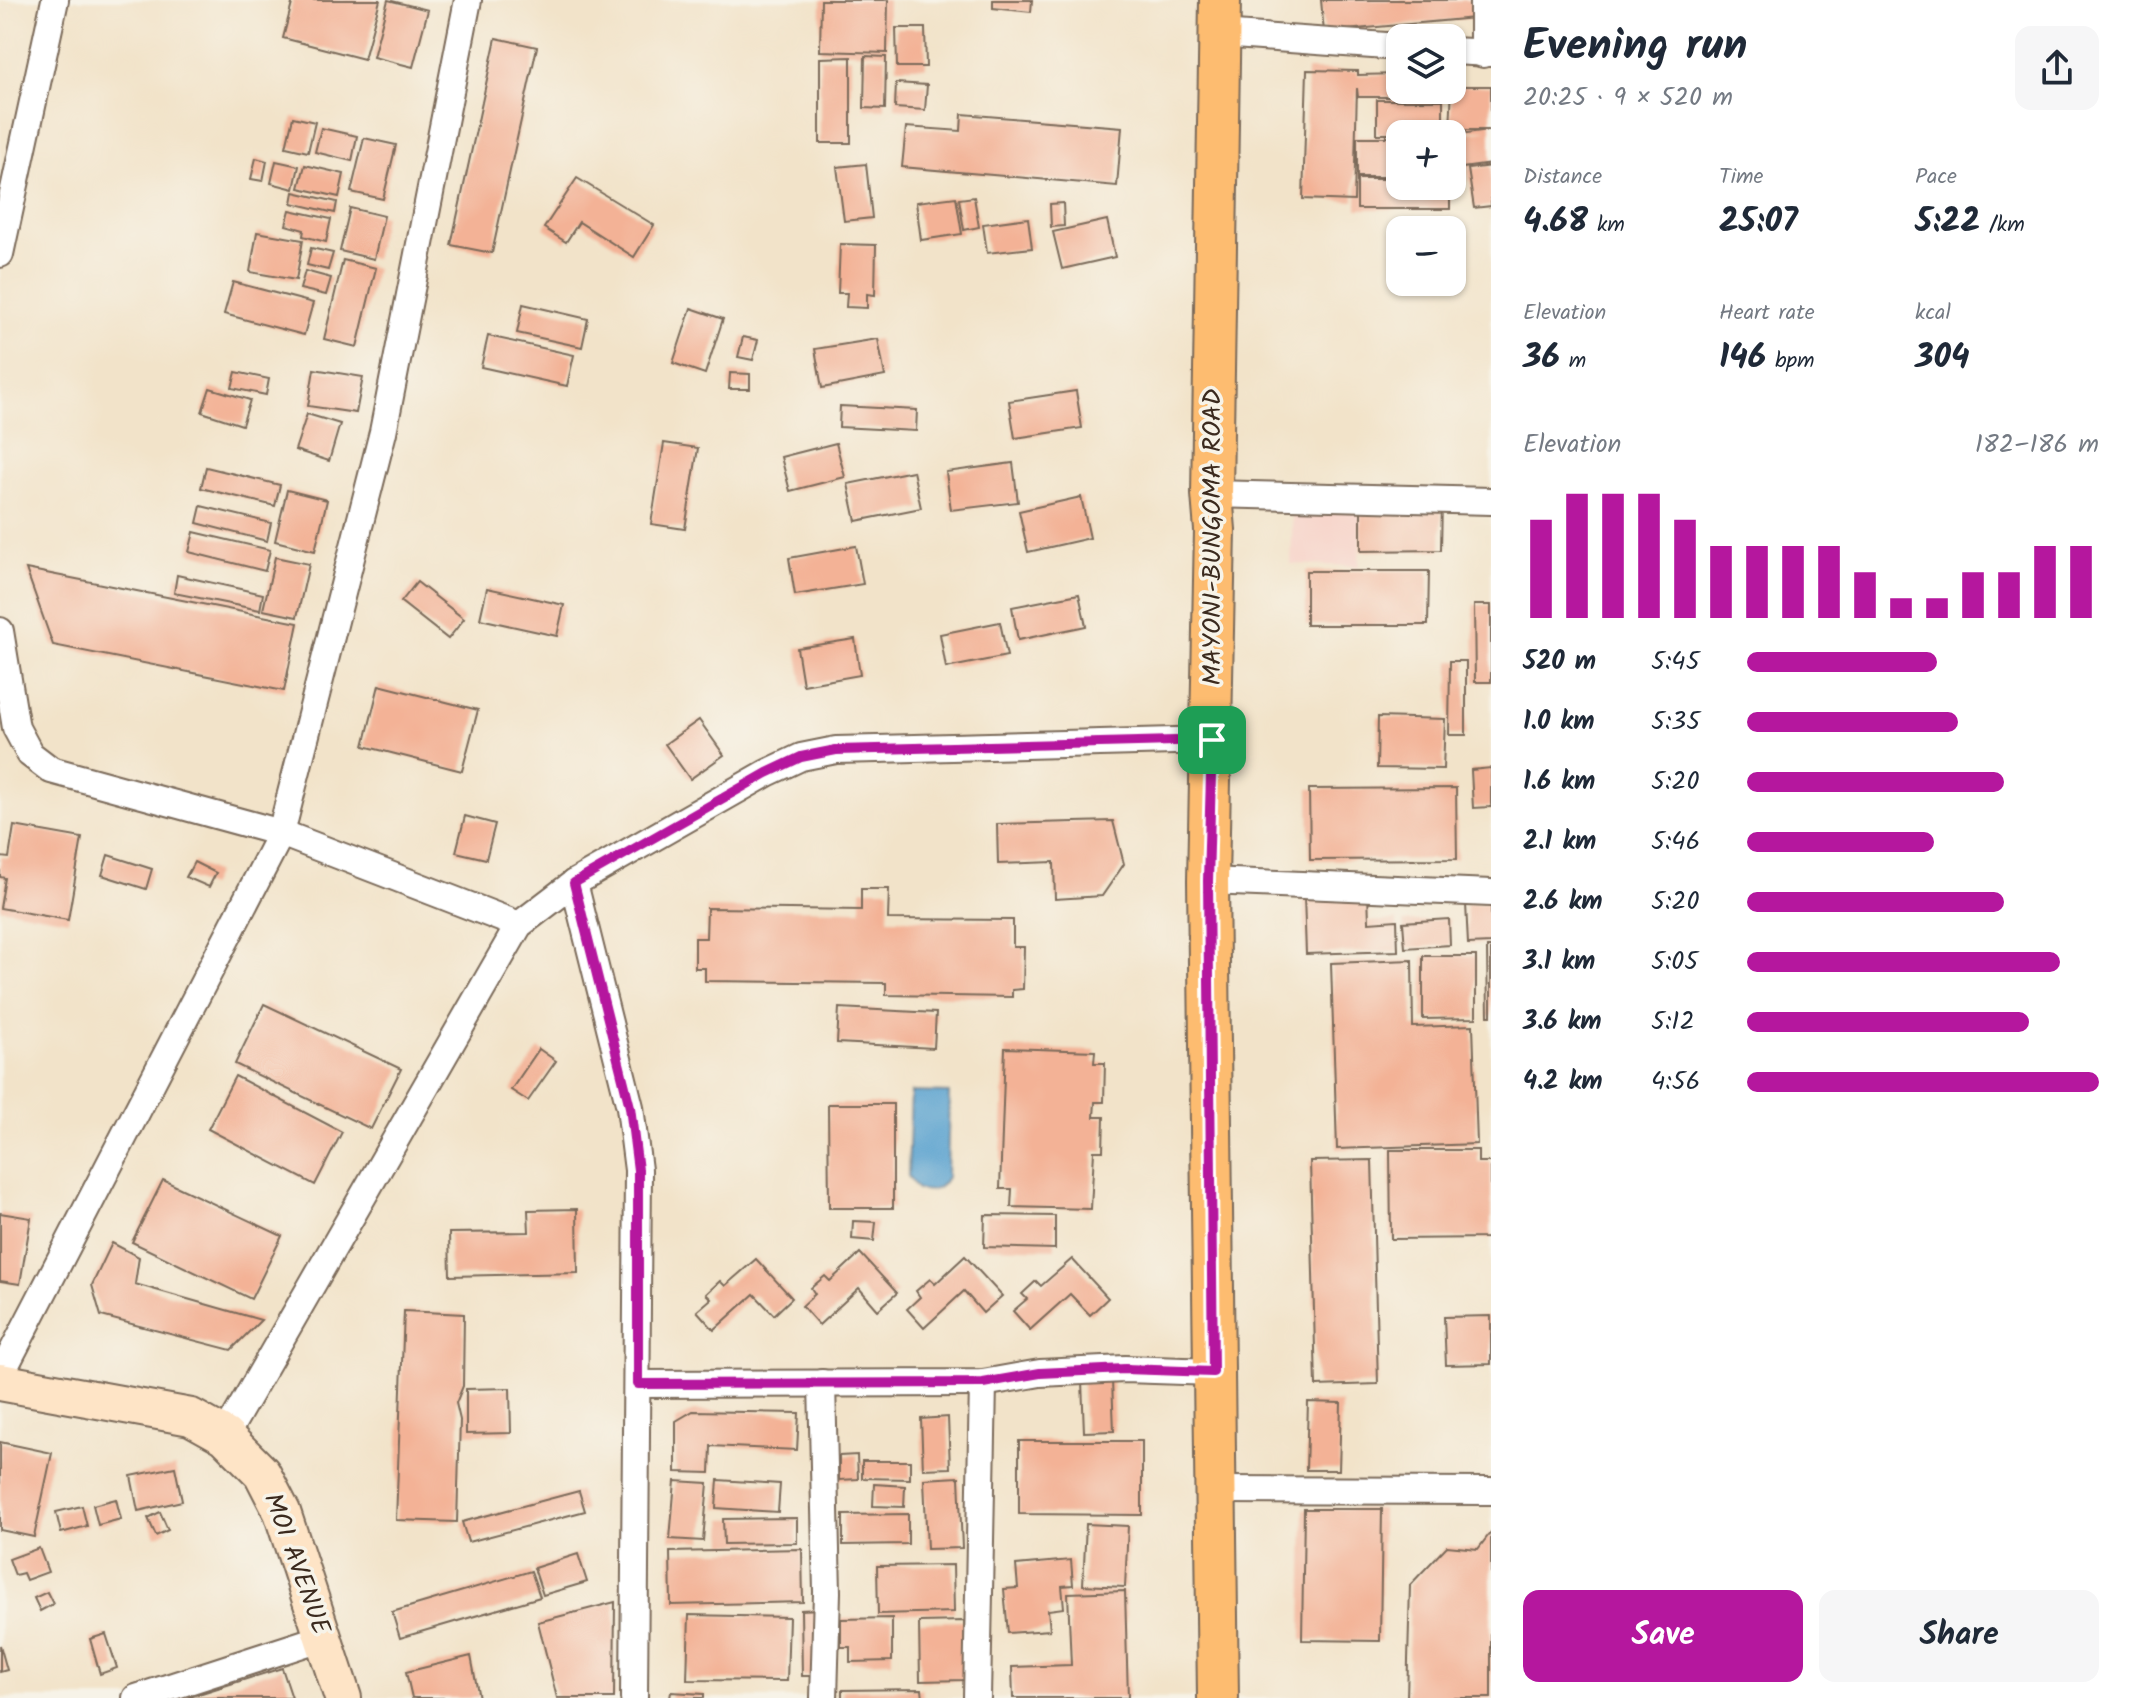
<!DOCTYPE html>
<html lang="en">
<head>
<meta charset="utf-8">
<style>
  body { margin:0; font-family:Kalam,sans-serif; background:#f6f6f7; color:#1f2937; height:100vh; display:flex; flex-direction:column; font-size:30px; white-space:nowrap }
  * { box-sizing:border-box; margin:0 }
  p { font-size:26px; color:#747a83 }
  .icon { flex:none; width:44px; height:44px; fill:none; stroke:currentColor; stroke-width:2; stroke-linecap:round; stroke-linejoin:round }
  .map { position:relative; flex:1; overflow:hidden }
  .sheet { display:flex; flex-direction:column; background:#fff; width:640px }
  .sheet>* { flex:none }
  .controls { position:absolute; left:1386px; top:24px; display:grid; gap:16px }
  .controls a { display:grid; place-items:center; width:80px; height:80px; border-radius:16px; background:#fff; box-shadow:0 2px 6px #0004; font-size:40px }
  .pin { position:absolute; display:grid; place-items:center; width:68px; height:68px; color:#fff; margin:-34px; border-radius:16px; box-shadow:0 4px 12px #0006 }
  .round { display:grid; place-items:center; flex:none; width:84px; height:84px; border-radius:16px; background:#f6f6f7 }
  .head { display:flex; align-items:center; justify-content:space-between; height:136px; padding:0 32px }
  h1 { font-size:44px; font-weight:800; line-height:60px }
  .figures { display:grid; grid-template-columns:repeat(3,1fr); gap:12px; height:136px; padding:8px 32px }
  .figures div { display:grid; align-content:center }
  .figures b { font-size:34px; font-weight:800 }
  .figures small { font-size:22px; font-weight:400 }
  .figures p { font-size:22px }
  .chart { height:224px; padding:16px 32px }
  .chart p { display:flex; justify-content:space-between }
  .chart svg { width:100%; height:144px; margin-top:8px; stroke:#b5179e; stroke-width:6 }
  .action { display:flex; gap:16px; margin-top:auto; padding:16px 32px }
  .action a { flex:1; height:92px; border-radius:16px; background:#b5179e; color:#fff; font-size:32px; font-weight:800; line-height:92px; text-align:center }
  .action a+a { background:#f6f6f7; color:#1f2937 }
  ul { padding:0 32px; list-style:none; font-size:26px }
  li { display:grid; grid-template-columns:128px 96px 1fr; align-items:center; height:60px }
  li i { height:20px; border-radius:10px; background:#b5179e }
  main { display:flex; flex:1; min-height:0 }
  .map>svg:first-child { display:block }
</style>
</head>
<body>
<main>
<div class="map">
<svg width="1491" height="1698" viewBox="0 0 1491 1698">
  <rect width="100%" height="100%" fill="#f7f3e8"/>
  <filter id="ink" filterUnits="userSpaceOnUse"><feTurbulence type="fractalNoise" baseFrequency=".0125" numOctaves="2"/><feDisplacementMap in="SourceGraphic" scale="16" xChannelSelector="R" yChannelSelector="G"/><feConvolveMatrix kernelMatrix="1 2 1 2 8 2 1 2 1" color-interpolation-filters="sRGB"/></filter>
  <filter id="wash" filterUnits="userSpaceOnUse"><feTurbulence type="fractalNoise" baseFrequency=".006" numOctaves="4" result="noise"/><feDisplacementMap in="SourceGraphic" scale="32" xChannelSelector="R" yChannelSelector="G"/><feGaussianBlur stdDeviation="1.8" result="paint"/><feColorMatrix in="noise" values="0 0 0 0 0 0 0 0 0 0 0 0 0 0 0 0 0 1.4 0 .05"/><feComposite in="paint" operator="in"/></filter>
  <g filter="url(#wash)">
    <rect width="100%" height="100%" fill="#f2e3c9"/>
    <!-- built -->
    <path fill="#f7d1c7" d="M1293,504L1361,506L1359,566L1291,564Z"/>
    <!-- water -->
    <path fill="#58a1cf" stroke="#4a6676" stroke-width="2" d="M911,1092L949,1093L947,1177C940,1190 931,1193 917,1189L908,1176Z"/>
    <g id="blocks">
      <!-- building -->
      <g fill="#f3b296">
        <path d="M293,0H380L364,59L283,38Z"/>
        <path d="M388,0L428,10L413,67L373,57Z"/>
        <path d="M821,0H888L887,53L820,51Z"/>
        <path d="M993,0H1032L1031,12L993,8Z"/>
        <path d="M1321,0H1472L1474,18L1324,32Z"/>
        <path d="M896,28H925L926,67H897Z"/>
        <path d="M496,38L537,47L492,253L451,245Z"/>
        <path d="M865,56L886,57L885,109L864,108Z"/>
        <path d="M851,57V143H820V58Z"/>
        <path d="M1307,70L1358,71V75L1400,74V90H1429V97H1358L1357,88L1354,201L1303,199Z"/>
        <path d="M896,83L927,85L925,110L895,108Z"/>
        <path d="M1452,86H1491V164L1455,169L1452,135L1489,130H1450Z"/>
        <rect x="1377" y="100" width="66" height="34"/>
        <path d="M962,114L1122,127L1117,186L902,167L906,127L961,131Z"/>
        <path d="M293,117L315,122L308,152L286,147Z"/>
        <path d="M321,128L357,136L352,161L315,152Z"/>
        <rect x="1357" y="137" width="43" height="40"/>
        <path d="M364,138L396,145L383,199L351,192Z"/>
        <path d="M256,158L267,161L263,181L251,179Z"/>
        <path d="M276,161L299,166L294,189L271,183Z"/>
        <path d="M866,164L872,218L844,221L837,167Z"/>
        <path d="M305,165L344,174L339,197L299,188Z"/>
        <path d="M1491,166V206L1474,208L1468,169Z"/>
        <path d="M577,178L654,225L634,257L579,222L566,242L544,228Z"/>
        <path d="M1357,179H1400V186H1450V209H1357Z"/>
        <path d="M294,192L337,202L335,213L292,203Z"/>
        <path d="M956,197L962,234L921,240L916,202Z"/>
        <path d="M974,197L979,227L964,230L959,199Z"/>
        <path d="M1063,203L1064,226L1051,227L1050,204Z"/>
        <path d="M350,208L384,216L374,259L340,251Z"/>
        <path d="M290,210L331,219L326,242L303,236L304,230L286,225Z"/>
        <path d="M1028,218L1032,248L987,253L983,224Z"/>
        <path d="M1107,220L1115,257L1062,269L1053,232Z"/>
        <path d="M257,232L303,240L296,280L250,272Z"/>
        <path d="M840,244L876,245L875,295L867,294V308L846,307L847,293H838Z"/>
        <path d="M311,248L333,253L328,270L307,265Z"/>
        <path d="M343,260L376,268L357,347L324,339Z"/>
        <path d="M305,271L331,278L326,295L300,289Z"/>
        <path d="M233,282L313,303L304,335L224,314Z"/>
        <path d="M523,304L588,319L582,347L517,333Z"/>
        <path d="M691,308L723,319L705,374L673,363Z"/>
        <path d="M488,336L574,355L567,386L481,367Z"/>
        <path d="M743,337L758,340L753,360L738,357Z"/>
        <path d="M878,339L885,376L822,388L815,349Z"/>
        <path d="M314,369L363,377L356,413L308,406Z"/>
        <path d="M236,372L269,379L266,395L232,388Z"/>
        <path d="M730,373L750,374V389H729Z"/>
        <path d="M210,388L250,400L242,425L202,412Z"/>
        <path d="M1076,391L1082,428L1015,438L1009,401Z"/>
        <path d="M840,406L917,410L916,431L839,427Z"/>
        <path d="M307,414L340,424L329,461L295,450Z"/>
        <path d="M664,443L698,448L685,529L651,524Z"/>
        <path d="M836,443L845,477L790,491L781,457Z"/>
        <path d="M1013,463L1018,502L951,510L946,472Z"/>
        <path d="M206,467L280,485L275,506L201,488Z"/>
        <path d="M913,471L921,508L856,521L848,484Z"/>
        <path d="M287,490L327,500L315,551L275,541Z"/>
        <path d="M1081,497L1090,538L1028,552L1019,511Z"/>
        <path d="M1442,502L1441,550L1361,551V503Z"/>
        <path d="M201,506L271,523L267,541L197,523Z"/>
        <path d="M194,532L270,550L265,571L189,552Z"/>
        <path d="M856,546L863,584L795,595L789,558Z"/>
        <path d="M275,557L309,564L297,617L263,610Z"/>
        <path d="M26,569L298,623L284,691L53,645Z"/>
        <path d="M1306,571H1429L1428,625H1306Z"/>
        <path d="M177,575L263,594L260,610L174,593Z"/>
        <path d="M417,582L464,619L448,639L401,602Z"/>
        <path d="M487,588L564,605L557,636L480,619Z"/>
        <path d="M1079,594L1086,626L1018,640L1012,607Z"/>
        <path d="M1474,605H1491V682H1475Z"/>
        <path d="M1000,622L1007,656L946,668L940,634Z"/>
        <path d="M855,639L860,675L803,685L797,648Z"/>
        <path d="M1450,661H1466V735H1449Z"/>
        <path d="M379,685L478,710L462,771L364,746Z"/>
        <path d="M1378,717L1445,719L1443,769L1377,768Z"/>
        <path d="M699,720L724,755L690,779L665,744Z"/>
        <path d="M1491,768V807L1473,808L1471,770Z"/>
        <path d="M1456,788L1457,859L1310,860L1309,789Z"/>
        <path d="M465,816L495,824L486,859L456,852Z"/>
        <path d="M1113,821L1124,864L1102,896L1055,899L1054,862L998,864L997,824Z"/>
        <path d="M14,826L82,838L68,920L0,908L5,878L0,877V865L1,857L9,858Z"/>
        <path d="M108,855L152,869L146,889L102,875Z"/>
        <path d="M194,862L216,873L209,887L186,877Z"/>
        <path d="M861,889H889L888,919L1013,920V947H1024L1023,989L1012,990V997L886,995V983L705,981V968H695V938H706L707,908L861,910Z"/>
        <path d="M1368,893L1369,922L1397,920L1398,951L1306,954L1304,895Z"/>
        <path d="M1491,903V943L1468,944L1466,904Z"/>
        <path d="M1449,919L1450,945L1405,948L1403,922Z"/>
        <path d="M1487,947H1491V1016H1488Z"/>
        <path d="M1423,956H1476V1018L1423,1019Z"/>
        <path d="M1412,960L1413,1027L1473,1025L1477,1144L1337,1149L1331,963Z"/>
        <path d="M264,1004L401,1069L371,1129L235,1064Z"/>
        <path d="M839,1008L936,1013L934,1048L837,1043Z"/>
        <path d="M1005,1048L1095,1051L1094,1063H1105L1104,1102H1095L1094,1117H1104L1103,1151H1094L1091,1209L1011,1207L1012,1189H1000Z"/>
        <path d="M539,1049L556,1061L528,1101L511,1090Z"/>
        <path d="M235,1076L342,1132L315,1185L208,1129Z"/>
        <path d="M828,1104H893V1208H829Z"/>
        <path d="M1390,1150H1478V1162H1491V1238L1391,1239Z"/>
        <path d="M1372,1160L1378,1384L1316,1386L1310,1161Z"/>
        <path d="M163,1180L282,1236L251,1299L132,1242Z"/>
        <path d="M577,1209L578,1273L450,1276L449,1233L529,1232L528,1210Z"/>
        <path d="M0,1213L31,1218L20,1284L0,1281Z"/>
        <path d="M985,1215L1055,1216V1249L984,1247Z"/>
        <path d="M853,1221L876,1222L874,1241L852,1239Z"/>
        <path d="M112,1243L139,1257L135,1284L261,1320L231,1350L101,1316L92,1285Z"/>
        <path d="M860,1253L897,1293L878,1310L859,1288L819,1325L802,1306L815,1294L811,1288L825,1276L830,1281Z"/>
        <path d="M965,1256L1002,1296L983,1313L964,1291L924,1328L907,1309L920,1297L916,1291L930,1279L935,1284Z"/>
        <path d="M756,1259L792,1298L774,1315L754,1294L714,1330L697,1311L711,1299L706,1294L720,1281L725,1286Z"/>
        <path d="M1072,1259L1108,1298L1090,1315L1070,1294L1030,1330L1013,1311L1027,1299L1022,1294L1036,1281L1041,1286Z"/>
        <path d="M404,1311L464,1314L463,1386L456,1403L460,1420L457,1522L396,1520Z"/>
        <path d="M1491,1316V1364L1446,1365L1444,1317Z"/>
        <path d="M1112,1380L1114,1431L1084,1432L1082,1381Z"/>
        <path d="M510,1388L511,1433L466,1434V1389Z"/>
        <path d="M1308,1402L1341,1403L1339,1470H1306Z"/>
        <path d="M693,1411L799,1413L797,1450L711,1446L710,1473L676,1472V1421Z"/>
        <path d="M948,1417L950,1468L923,1469L921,1419Z"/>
        <path d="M1019,1441H1142V1515L1019,1514Z"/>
        <path d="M0,1442L52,1453L34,1537L0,1530Z"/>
        <path d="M857,1455L858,1479L839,1480V1456Z"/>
        <path d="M862,1461H910V1479L862,1478Z"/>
        <path d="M175,1467L182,1501L138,1511L131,1476Z"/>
        <path d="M959,1477L962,1548L927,1549L924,1479Z"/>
        <path d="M718,1480L780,1484L778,1512L716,1508Z"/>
        <path d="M675,1481L708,1483L703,1541L670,1539Z"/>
        <path d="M874,1484L905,1486L904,1507L873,1506Z"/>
        <path d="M579,1491L585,1511L468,1542L462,1522Z"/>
        <path d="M116,1499L121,1519L98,1525L93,1505Z"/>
        <path d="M82,1506L87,1526L61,1533L56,1512Z"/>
        <path d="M1304,1509H1382L1380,1641L1302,1640Z"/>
        <path d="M160,1512L168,1530L156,1536L148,1518Z"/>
        <path d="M908,1514V1544L843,1545V1515Z"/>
        <path d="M797,1518V1543L724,1544L723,1519Z"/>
        <path d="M1086,1524L1128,1526L1125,1587L1083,1585Z"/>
        <path d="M1491,1532V1698H1407L1410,1585L1447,1546L1478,1549Z"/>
        <path d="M39,1548L48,1572L26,1580L23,1573L15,1575L9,1559Z"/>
        <path d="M802,1549L803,1602L671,1605L670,1552Z"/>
        <path d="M578,1554L587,1582L543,1595L534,1568Z"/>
        <path d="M1071,1560L1073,1585L1062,1586L1064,1608L1048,1610L1050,1630L1008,1633L1004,1589L1018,1588L1016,1565Z"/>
        <path d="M953,1565L954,1612L878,1614L877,1566Z"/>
        <path d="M531,1571L540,1597L400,1638L392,1612Z"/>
        <path d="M1125,1591L1128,1698H1013L1012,1667L1071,1665L1068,1593Z"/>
        <path d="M47,1592L53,1604L40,1611L34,1598Z"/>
        <path d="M615,1602L614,1698H557L538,1622Z"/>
        <path d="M820,1609L822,1676H802L801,1610Z"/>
        <path d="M689,1615L789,1617L787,1681L687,1680Z"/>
        <path d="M892,1618V1661L850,1662V1647H841V1619Z"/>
        <path d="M964,1621L966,1680L920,1681L919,1622Z"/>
        <path d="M106,1634L117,1668L100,1674L90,1639Z"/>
        <path d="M0,1645L7,1670L0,1672Z"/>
        <path d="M471,1656L479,1698H412L406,1672Z"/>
        <path d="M282,1668L292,1698H189V1697Z"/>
        <path d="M922,1689L923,1698H842V1690Z"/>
        <path d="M671,1692L704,1694V1698H670Z"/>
      </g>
    </g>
  </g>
  <g filter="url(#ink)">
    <use href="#blocks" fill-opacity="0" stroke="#7b6b5a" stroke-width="2"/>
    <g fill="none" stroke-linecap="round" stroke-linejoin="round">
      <!-- street casing -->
      <g stroke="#7b6b5a" stroke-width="30">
        <g id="street">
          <path d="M1220,34L1400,47"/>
          <path d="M1452,51L1491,53"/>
          <path d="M1483,54V0"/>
          <path d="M0,254L55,0"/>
          <path d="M1212,494L1491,501"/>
          <path d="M0,631L16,728L30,754L51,770L281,833L519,925"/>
          <path d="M1208,881L1491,893"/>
          <path d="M574,883L630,1107L638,1170L634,1698"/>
          <path d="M0,1376L281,833L383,432L468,0"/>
          <path d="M822,1383L827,1592L824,1698"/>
          <path d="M638,1384L983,1383L1040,1373L1125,1369L1213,1372"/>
          <path d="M225,1436L519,925L574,883L767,773L801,757L836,750L877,749L1212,740"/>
          <path d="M1218,1490L1491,1491"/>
          <path d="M136,1698L324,1637"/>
          <path d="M977,1698L983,1383"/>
        </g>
      </g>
      <!-- secondary casing -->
      <g stroke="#7b6b5a" stroke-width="40">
        <path id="secondary" d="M0,1382L191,1417L225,1436L262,1473L282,1512L343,1698"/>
      </g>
      <!-- primary casing -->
      <g stroke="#7b6b5a" stroke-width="44">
        <path id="primary" d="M1218,1698L1208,881L1215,530L1212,494L1220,0"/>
      </g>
      <!-- street -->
      <use href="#street" stroke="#fff" stroke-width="26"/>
      <!-- secondary -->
      <use href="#secondary" stroke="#fee4c6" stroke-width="36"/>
      <!-- primary -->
      <use href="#primary" stroke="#fdbc70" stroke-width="40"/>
    </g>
  </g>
  <g fill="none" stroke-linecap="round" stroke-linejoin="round" filter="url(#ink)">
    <!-- route casing -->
    <g stroke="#fff" stroke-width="16">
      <path id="route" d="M1212,740L1208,881L1213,1372L1125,1369L1040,1373L983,1383L638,1384V1170L630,1107L574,883L767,773L801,757L836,750L877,749Z"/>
    </g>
    <!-- route -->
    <use href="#route" stroke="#b5179e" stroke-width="10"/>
  </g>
  <g text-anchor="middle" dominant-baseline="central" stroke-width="7" stroke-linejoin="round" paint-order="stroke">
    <!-- street labels -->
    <g font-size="26" fill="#3b2a1e" stroke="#f7f3e8">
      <text transform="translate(1213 537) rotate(-90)">MAYONI-BUNGOMA ROAD</text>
      <text transform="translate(296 1564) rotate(70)">MOI AVENUE</text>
    </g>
  </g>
</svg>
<div class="controls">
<a><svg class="icon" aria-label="layers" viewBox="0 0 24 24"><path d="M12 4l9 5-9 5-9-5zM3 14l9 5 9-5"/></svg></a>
<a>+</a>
<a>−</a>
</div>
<div class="pin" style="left:1212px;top:740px;background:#1e9e55"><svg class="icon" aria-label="arrive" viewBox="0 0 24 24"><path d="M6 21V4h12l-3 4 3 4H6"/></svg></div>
</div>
<section class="sheet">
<div class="head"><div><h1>Evening run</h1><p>20:25 · 9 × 520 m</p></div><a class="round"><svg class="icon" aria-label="share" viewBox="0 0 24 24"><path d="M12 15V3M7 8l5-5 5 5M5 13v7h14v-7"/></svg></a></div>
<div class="figures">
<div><p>Distance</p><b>4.68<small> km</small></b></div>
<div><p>Time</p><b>25:07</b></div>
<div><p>Pace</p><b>5:22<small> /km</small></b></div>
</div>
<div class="figures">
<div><p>Elevation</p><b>36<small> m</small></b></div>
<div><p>Heart rate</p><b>146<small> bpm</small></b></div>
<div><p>kcal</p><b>304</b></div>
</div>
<div class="chart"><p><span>Elevation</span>182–186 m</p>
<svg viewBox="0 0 160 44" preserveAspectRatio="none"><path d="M5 44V14M15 44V6M25 44V6M35 44V6M45 44V14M55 44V22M65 44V22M75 44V22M85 44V22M95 44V30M105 44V38M115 44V38M125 44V30M135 44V30M145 44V22M155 44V22"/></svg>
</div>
<ul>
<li><b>520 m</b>5:45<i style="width:54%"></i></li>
<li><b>1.0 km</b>5:35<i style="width:60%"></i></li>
<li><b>1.6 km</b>5:20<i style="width:73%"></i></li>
<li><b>2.1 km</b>5:46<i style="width:53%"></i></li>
<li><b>2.6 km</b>5:20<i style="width:73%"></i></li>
<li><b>3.1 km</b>5:05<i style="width:89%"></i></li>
<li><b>3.6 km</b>5:12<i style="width:80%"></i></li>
<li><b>4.2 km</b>4:56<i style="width:100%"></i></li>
</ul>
<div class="action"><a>Save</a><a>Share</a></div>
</section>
</main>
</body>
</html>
